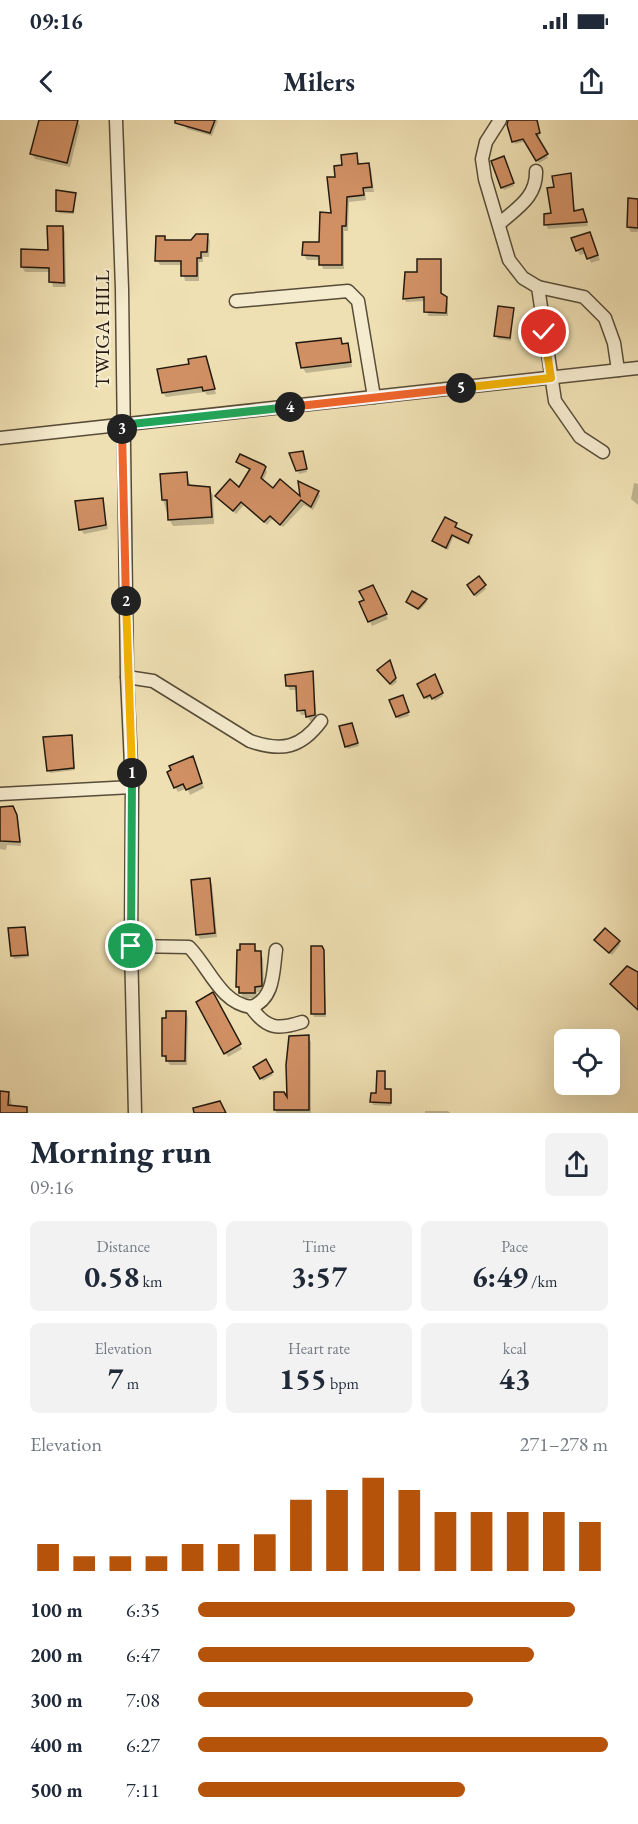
<!DOCTYPE html>
<html lang="en">
<head>
<meta charset="utf-8">
<style>
  body { margin:0; font-family:"EB Garamond",serif; background:#f2f2f3; color:#1f2937; height:100vh; display:flex; flex-direction:column; font-size:22px; white-space:nowrap }
  * { box-sizing:border-box; margin:0 }
  p { font-size:20px; color:#747a83 }
  .icon { flex:none; width:33px; height:33px; fill:none; stroke:currentColor; stroke-width:2; stroke-linecap:round; stroke-linejoin:round }
  .map { position:relative; height:993px; overflow:hidden }
  .side { display:flex; flex-direction:column; background:#fff; flex:1 }
  .side>* { flex:none }
  .buttons { position:absolute; left:554px; top:909px; display:grid; gap:12px }
  .buttons a { display:grid; place-items:center; width:66px; height:66px; border-radius:9px; background:#fff; box-shadow:0 6px 24px #0002; font-size:30px }
  .pin { position:absolute; display:grid; place-items:center; width:51px; height:51px; color:#fff; margin:-26px; border:3px solid #fff; border-radius:50%; box-shadow:0 2px 6px #0007 }
  .km { position:absolute; width:30px; height:30px; margin:-15px; border-radius:50%; background:#222; color:#fff; font-size:16px; line-height:30px; text-align:center }
  .round { display:grid; place-items:center; flex:none; width:63px; height:63px; border-radius:9px; background:#f2f2f3 }
  .overview { display:flex; align-items:center; justify-content:space-between; height:102px; padding:0 30px }
  h1 { font-size:33px; font-weight:700; line-height:45px }
  .metrics { display:grid; grid-template-columns:repeat(3,1fr); gap:9px; height:102px; padding:6px 30px }
  .metrics div { display:grid; align-content:center; border-radius:9px; background:#f2f2f3; text-align:center }
  .metrics b { font-size:30px; font-weight:700 }
  .metrics small { font-size:16px; font-weight:400 }
  .metrics p { font-size:16px }
  .chart { height:168px; padding:12px 30px }
  .chart p { display:flex; justify-content:space-between }
  .chart svg { width:100%; height:108px; margin-top:6px; stroke:#b45309; stroke-width:6 }
  ul { padding:0 30px; list-style:none; font-size:20px }
  li { display:grid; grid-template-columns:96px 72px 1fr; align-items:center; height:45px }
  li i { height:15px; border-radius:8px; background:#b45309 }
  .status { display:flex; justify-content:space-between; align-items:center; height:42px; padding:0 30px; background:#fff; direction:ltr }
  .status svg { height:16px; fill:currentColor }
  header { display:flex; justify-content:space-between; align-items:center; height:78px; padding:0 30px; background:#fff; font-size:27px; font-weight:700 }
  .map>svg:first-child { display:block }
</style>
</head>
<body>
<div class="status"><b>09:16</b><svg viewBox="0 0 49 12"><path d="M0 12V9h3v3zM5 12V6h3v6zM10 12V3h3v9zM15 12V0h3v12zM26 1h20v11H26zM47 4h2v5h-2z"/></svg></div>
<header><svg class="icon" aria-label="back" viewBox="0 0 24 24"><path d="M15 5l-7 7 7 7"/></svg>Milers<svg class="icon" aria-label="share" viewBox="0 0 24 24"><path d="M12 15V3M7 8l5-5 5 5M5 13v7h14v-7"/></svg></header>
<div class="map">
<svg width="638" height="993" viewBox="0 0 638 993">
  <rect width="100%" height="100%" fill="#efe0b3"/>
  <filter id="stains"><feTurbulence type="fractalNoise" baseFrequency=".00333" numOctaves="4"/><feColorMatrix values="0 0 0 0 .2 0 0 0 0 .09 0 0 0 0 .02 0 0 0 .5 -.17"/></filter>
  <radialGradient id="worn" r=".72"><stop offset=".6" stop-color="#630" stop-opacity="0"/><stop offset="1" stop-color="#630" stop-opacity=".3"/></radialGradient>
  <!-- shadow -->
  <g fill="#0003">
    <path d="M40,0L77,1L80,6L70,47L35,39L32,34Z"/>
    <path d="M182,0H218L212,16L187,9Z"/>
    <path d="M509,0H536L540,16L536,17L548,38L539,43L526,21L515,24Z"/>
    <path d="M356,35L360,45L368,44L371,49L374,72H365L366,80L349,82L348,111H344V149H323L320,140H307L304,135L320,123L333,94L337,58L344,46Z"/>
    <path d="M505,41L514,66L504,70L502,67Z"/>
    <path d="M570,55L575,93L584,94L588,106L548,109L546,105L552,95L556,68Z"/>
    <path d="M75,75L74,94L59,93L58,91Z"/>
    <path d="M638,80V112H631L628,107Z"/>
    <path d="M63,107L65,112L66,167H53L50,152H25L22,147L49,131Z"/>
    <path d="M590,114L600,140L591,143L587,133L580,135L577,130Z"/>
    <path d="M207,116L210,121L209,137H203V142H199V161H185L182,145H160L157,140L164,117L167,121H192Z"/>
    <path d="M441,141L442,176L448,183V196H428L426,181L406,182L404,178L418,153Z"/>
    <path d="M513,190L511,221L498,219L496,216Z"/>
    <path d="M340,219L350,230L352,247L306,253L303,248Z"/>
    <path d="M205,238L216,274L207,275L205,272L166,277L163,272L191,246Z"/>
    <path d="M302,332L307,352L299,354L296,345Z"/>
    <path d="M238,342L264,346L267,352L263,361L273,370L302,379L300,364L318,372L320,376L313,390L304,385L283,407L272,399L267,405L244,385L236,394L217,376L240,369L251,351Z"/>
    <path d="M186,354L191,366L209,369L213,375L214,404L173,406L169,399L163,380L162,355Z"/>
    <path d="M634,363L638,364V385L631,379Z"/>
    <path d="M102,380L108,409L84,414L81,410Z"/>
    <path d="M456,404L457,409L471,416L470,425L453,417L448,430L436,424L434,421Z"/>
    <path d="M479,458L486,469L476,477L470,469Z"/>
    <path d="M375,471L388,499L372,506L361,483Z"/>
    <path d="M425,480L427,482L420,490L408,482Z"/>
    <path d="M391,544L397,562L392,566L381,553Z"/>
    <path d="M312,553L317,600L310,601L307,595H301L299,590L297,570H290L287,565Z"/>
    <path d="M435,556L443,576L435,581L432,576L427,580L419,565Z"/>
    <path d="M404,580L409,596L399,599L397,597Z"/>
    <path d="M353,607L359,626L348,629L346,626Z"/>
    <path d="M72,616L75,650L50,653L49,651Z"/>
    <path d="M195,642L204,668L190,675L187,668L178,672L175,667Z"/>
    <path d="M0,689L14,692L18,701L21,726L7,725L6,730L0,729Z"/>
    <path d="M209,760L212,764L217,817L200,819L197,814Z"/>
    <path d="M24,808L29,837L14,839L13,836Z"/>
    <path d="M619,822L620,825L612,835L598,823Z"/>
    <path d="M254,826L263,838L264,871L257,872V878H243L238,866Z"/>
    <path d="M312,828L323,830L326,897H314L313,894Z"/>
    <path d="M213,875L242,929L228,937L198,882Z"/>
    <path d="M186,893L188,898L187,945H170L163,935Z"/>
    <path d="M308,917L311,922V993H276L275,973L289,983Z"/>
    <path d="M265,941L273,955L263,961L255,947Z"/>
    <path d="M384,952L386,970L392,973L391,986L373,985L372,982L378,974Z"/>
    <path d="M0,973L8,974L11,979L12,993H0Z"/>
    <path d="M425,991H448L450,993H425Z"/>
  </g>
  <!-- building -->
  <g fill="#d09064" stroke="#241a0f" stroke-width="1.5">
    <path d="M39,0H78L67,43L30,34Z"/>
    <path d="M175,0H215L210,13L175,3Z"/>
    <path d="M508,0H537L540,13L536,14L548,34L536,41L523,19L512,22L507,5Z"/>
    <path d="M357,33L358,44L369,43L372,67L363,68L364,75L347,77L346,106H342V145H319V136L302,135L303,122H319L320,92L331,93L327,57H335L334,46L342,45L341,35Z"/>
    <path d="M504,36L514,63L501,68L491,41Z"/>
    <path d="M571,53L574,91L583,89L587,102L544,105V94L551,93L547,68L554,67L552,56Z"/>
    <path d="M56,70L76,73L73,92L56,91Z"/>
    <path d="M628,78L638,79V108L627,107Z"/>
    <path d="M47,106H63L64,163L49,162V148L21,147V129L48,130Z"/>
    <path d="M590,112L598,135L587,139L583,128L576,131L571,118Z"/>
    <path d="M196,114H208L207,132H201V138H197V156H181V141H155L156,116H165V120H191Z"/>
    <path d="M417,139H441V173L447,177L446,193L424,192V177L403,179L405,152H417Z"/>
    <path d="M498,186L514,188L510,218L494,216Z"/>
    <path d="M341,218L342,224L348,223L351,242L301,248L296,223Z"/>
    <path d="M206,236L215,269L203,271L202,267L162,273L157,249L189,244L188,239Z"/>
    <path d="M303,331L307,349L296,351L289,333Z"/>
    <path d="M240,334L264,345L266,347L261,358L273,368L280,359L300,376L298,361L319,371L311,387L301,380L280,405L270,396L264,402L241,382L233,391L215,376L230,359L239,367L250,349L236,342Z"/>
    <path d="M187,352L188,365L210,367L212,397L168,400L167,380H162L160,354Z"/>
    <path d="M103,378L106,405L79,410L75,381Z"/>
    <path d="M445,397L457,403L455,407L472,415L468,423L452,415L446,428L432,421Z"/>
    <path d="M479,456L486,465L474,475L467,465Z"/>
    <path d="M373,465L387,494L368,502L359,482L364,480L359,471Z"/>
    <path d="M412,471L427,479L418,489L406,482Z"/>
    <path d="M390,540L396,558L390,564L377,550Z"/>
    <path d="M313,551L315,595L306,597L305,590L297,591L296,566H286L285,555Z"/>
    <path d="M435,554L443,573L432,579L430,575L424,578L417,564Z"/>
    <path d="M403,575L409,592L396,597L389,580Z"/>
    <path d="M352,603L358,623L345,627L339,606Z"/>
    <path d="M72,615L74,648L47,651L43,617Z"/>
    <path d="M193,636L202,663L186,670L183,664L174,668L167,652L171,650L169,646Z"/>
    <path d="M13,686L17,695L20,722L0,721V687Z"/>
    <path d="M210,758L215,813L196,815L191,760Z"/>
    <path d="M25,807L28,835L11,836L8,808Z"/>
    <path d="M605,808L620,821L609,833L594,820Z"/>
    <path d="M240,824H255V831H261L262,866L255,867V873H239V867H236L237,830H240Z"/>
    <path d="M311,826H322L324,830L325,894H311Z"/>
    <path d="M627,846L638,852V890L610,864Z"/>
    <path d="M213,872L241,924L224,934L196,882Z"/>
    <path d="M166,891H186L185,941H166V936H162V898H166Z"/>
    <path d="M309,915V990H274V972H284L287,977L286,945L289,916Z"/>
    <path d="M266,939L273,952L260,959L253,947Z"/>
    <path d="M377,951H385V969H391V983L370,982L371,973H376Z"/>
    <path d="M0,971L9,972L8,985L27,987V993H0Z"/>
    <path d="M220,981L226,993H194L193,988Z"/>
  </g>
  <g fill="none" stroke-linecap="round" stroke-linejoin="round">
    <!-- minor casing -->
    <g stroke="#574c38" stroke-width="15">
      <g id="minor">
        <path d="M116,0L122,169L127,557L132,667L131,826L135,993"/>
        <path d="M500,0L486,22L482,39L485,59L509,140L523,158L538,167L584,177L605,198L614,223L618,250"/>
        <path d="M499,104C517,88 537,77 536,51"/>
        <path d="M538,167L555,281L580,317L603,332"/>
        <path d="M236,181L348,171L358,181L374,277"/>
        <path d="M0,318L638,248"/>
        <path d="M127,557L153,561L250,621C282,632 301,628 321,601"/>
        <path d="M0,674L132,667"/>
        <path d="M131,826L189,827C209,847 220,883 251,887C275,879 273,850 276,830"/>
        <path d="M251,887C266,909 278,910 302,902"/>
      </g>
    </g>
    <!-- minor -->
    <use href="#minor" stroke="#f5ebce" stroke-width="12"/>
  </g>
  <g fill="none" stroke-linecap="round" stroke-linejoin="round">
    <!-- split-1 casing -->
    <g stroke="#fff" stroke-width="12">
      <path id="split-1" d="M131,826L132,653"/>
    </g>
    <!-- split-2 casing -->
    <g stroke="#fff" stroke-width="12">
      <path id="split-2" d="M126,481L132,653"/>
    </g>
    <!-- split-3 casing -->
    <g stroke="#fff" stroke-width="12">
      <path id="split-3" d="M122,309L126,481"/>
    </g>
    <!-- split-4 casing -->
    <g stroke="#fff" stroke-width="12">
      <path id="split-4" d="M122,309V305L290,287"/>
    </g>
    <!-- split-5 casing -->
    <g stroke="#fff" stroke-width="12">
      <path id="split-5" d="M290,287L461,268"/>
    </g>
    <!-- split-6 casing -->
    <g stroke="#fff" stroke-width="12">
      <path id="split-6" d="M461,268L551,258L544,212"/>
    </g>
    <!-- split-1 -->
    <use href="#split-1" stroke="#22a559" stroke-width="8"/>
    <!-- split-2 -->
    <use href="#split-2" stroke="#f5b400" stroke-width="8"/>
    <!-- split-3 -->
    <use href="#split-3" stroke="#f0652b" stroke-width="8"/>
    <!-- split-4 -->
    <use href="#split-4" stroke="#22a559" stroke-width="8"/>
    <!-- split-5 -->
    <use href="#split-5" stroke="#f0652b" stroke-width="8"/>
    <!-- split-6 -->
    <use href="#split-6" stroke="#f5b400" stroke-width="8"/>
  </g>
  <g text-anchor="middle" dominant-baseline="central" stroke-width="4.5" stroke-linejoin="round" paint-order="stroke">
    <!-- street labels -->
    <g font-size="20" fill="#241a0f" stroke="#f5ebce">
      <text transform="translate(102 209) rotate(-90)">TWIGA HILL</text>
    </g>
  </g>
  <rect width="100%" height="100%" filter="url(#stains)"/>
  <rect width="100%" height="100%" fill="url(#worn)"/>
</svg>
<div class="buttons">
<a><svg class="icon" aria-label="locate" viewBox="0 0 24 24"><circle cx="12" cy="12" r="6"/><path d="M12 2v4M12 18v4M2 12h4M18 12h4"/></svg></a>
</div>
<div class="pin" style="left:131px;top:826px;background:#1e9e55"><svg class="icon" aria-label="arrive" viewBox="0 0 24 24"><path d="M6 21V4h12l-3 4 3 4H6"/></svg></div>
<div class="pin" style="left:544px;top:212px;background:#d93025"><svg class="icon" aria-label="check" viewBox="0 0 24 24"><path d="M5 12l5 5 9-10"/></svg></div>
<b class="km" style="left:132px;top:653px">1</b>
<b class="km" style="left:126px;top:481px">2</b>
<b class="km" style="left:122px;top:309px">3</b>
<b class="km" style="left:290px;top:287px">4</b>
<b class="km" style="left:461px;top:268px">5</b>
</div>
<section class="side">
<div class="overview"><div><h1>Morning run</h1><p>09:16</p></div><a class="round"><svg class="icon" aria-label="share" viewBox="0 0 24 24"><path d="M12 15V3M7 8l5-5 5 5M5 13v7h14v-7"/></svg></a></div>
<div class="metrics">
<div><p>Distance</p><b>0.58<small> km</small></b></div>
<div><p>Time</p><b>3:57</b></div>
<div><p>Pace</p><b>6:49<small> /km</small></b></div>
</div>
<div class="metrics">
<div><p>Elevation</p><b>7<small> m</small></b></div>
<div><p>Heart rate</p><b>155<small> bpm</small></b></div>
<div><p>kcal</p><b>43</b></div>
</div>
<div class="chart"><p><span>Elevation</span>271–278 m</p>
<svg viewBox="0 0 160 44" preserveAspectRatio="none"><path d="M5 44V33M15 44V38M25 44V38M35 44V38M45 44V33M55 44V33M65 44V29M75 44V15M85 44V11M95 44V6M105 44V11M115 44V20M125 44V20M135 44V20M145 44V20M155 44V24"/></svg>
</div>
<ul>
<li><b>100 m</b>6:35<i style="width:92%"></i></li>
<li><b>200 m</b>6:47<i style="width:82%"></i></li>
<li><b>300 m</b>7:08<i style="width:67%"></i></li>
<li><b>400 m</b>6:27<i style="width:100%"></i></li>
<li><b>500 m</b>7:11<i style="width:65%"></i></li>
</ul>
</section>
</body>
</html>
